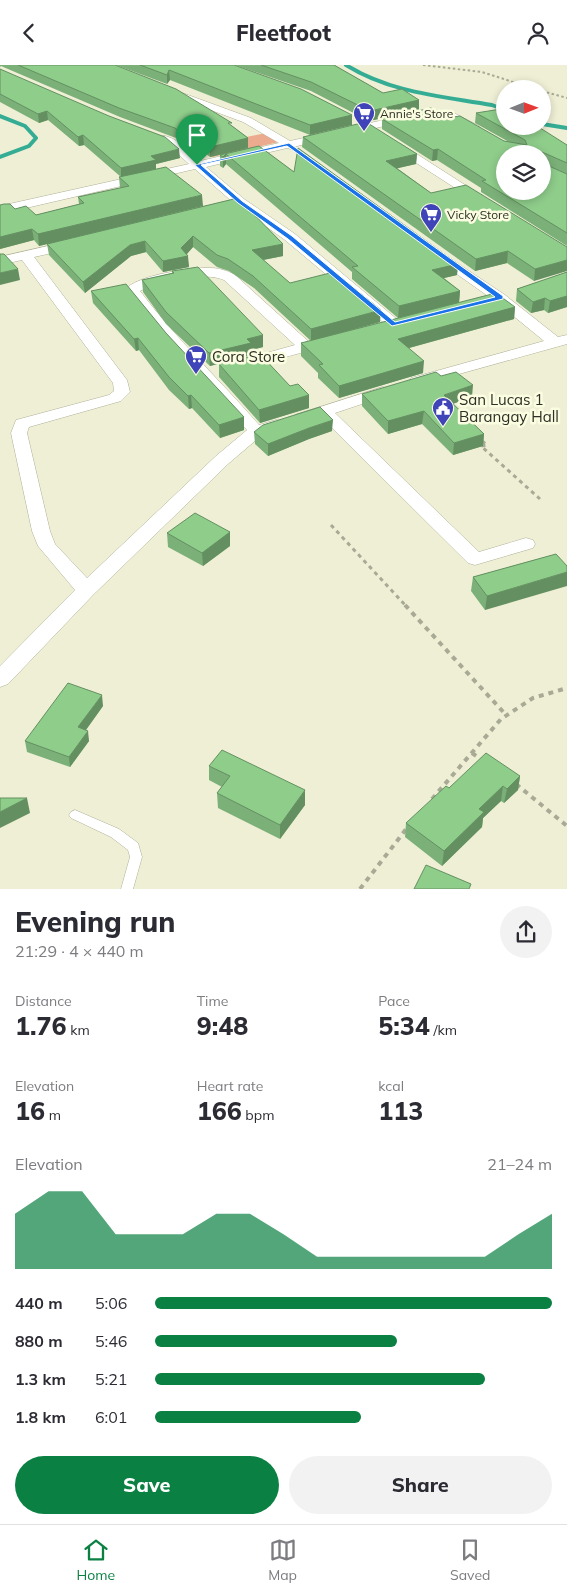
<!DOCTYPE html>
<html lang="en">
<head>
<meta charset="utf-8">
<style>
  body { margin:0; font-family:Mulish,sans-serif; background:#f2f2f3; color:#2b2b33; height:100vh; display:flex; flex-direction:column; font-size:19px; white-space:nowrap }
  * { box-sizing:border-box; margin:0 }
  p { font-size:16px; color:#7c7c81 }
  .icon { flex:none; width:28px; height:28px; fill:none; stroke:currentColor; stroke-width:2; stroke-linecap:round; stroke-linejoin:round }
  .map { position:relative; height:824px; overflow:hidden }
  .drawer { display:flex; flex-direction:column; background:#fff; flex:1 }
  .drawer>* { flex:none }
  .needle { width:32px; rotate:89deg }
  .fabs { position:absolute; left:496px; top:15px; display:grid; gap:10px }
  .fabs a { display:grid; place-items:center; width:55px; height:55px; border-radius:50%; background:#fff; box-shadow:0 2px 8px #0003; font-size:25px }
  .pin { position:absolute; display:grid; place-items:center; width:42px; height:42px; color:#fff; margin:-51px -21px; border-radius:50% 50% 50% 0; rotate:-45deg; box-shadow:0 0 5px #0007 }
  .pin .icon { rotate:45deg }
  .round { display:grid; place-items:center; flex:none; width:52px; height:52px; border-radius:26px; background:#f2f2f3 }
  .summary { display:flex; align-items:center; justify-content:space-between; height:85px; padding:0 15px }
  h1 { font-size:28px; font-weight:800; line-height:38px }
  .figures { display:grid; grid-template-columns:repeat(3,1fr); gap:8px; height:85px; padding:5px 15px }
  .figures div { display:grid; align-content:center }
  .figures b { font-size:25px; font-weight:800 }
  .figures small { font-size:14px; font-weight:400 }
  .figures p { font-size:14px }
  .chart { height:140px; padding:10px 15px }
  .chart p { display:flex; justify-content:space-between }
  .chart svg { width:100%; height:90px; margin-top:5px; fill:#0b8043; opacity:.7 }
  .cta { display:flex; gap:10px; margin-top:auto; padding:10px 15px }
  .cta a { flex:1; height:58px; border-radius:30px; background:#0b8043; color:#fff; font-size:20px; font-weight:800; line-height:58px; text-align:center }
  .cta a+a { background:#f2f2f3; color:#2b2b33 }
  ul { padding:0 15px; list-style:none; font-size:16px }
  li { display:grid; grid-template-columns:80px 60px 1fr; align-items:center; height:38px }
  li i { height:12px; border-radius:6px; background:#0b8043 }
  header { display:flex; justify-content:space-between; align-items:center; height:65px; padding:0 15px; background:#fff; font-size:22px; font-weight:800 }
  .menu { display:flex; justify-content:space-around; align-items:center; height:70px; border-top:1px solid #e1e1e2; background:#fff; font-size:14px; color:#7c7c81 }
  .menu a { display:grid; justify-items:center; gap:2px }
  .menu .current { color:#0b8043 }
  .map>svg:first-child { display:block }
</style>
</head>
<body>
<header><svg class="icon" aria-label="back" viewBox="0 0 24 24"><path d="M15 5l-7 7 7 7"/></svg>Fleetfoot<svg class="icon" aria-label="person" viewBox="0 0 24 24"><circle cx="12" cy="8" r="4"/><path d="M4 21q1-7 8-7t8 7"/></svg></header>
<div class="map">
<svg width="567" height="824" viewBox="0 0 567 824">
  <rect width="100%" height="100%" fill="#eeefd4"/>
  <!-- green -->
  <path fill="#ecaa8e" d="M266,68L279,77L213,92L200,82Z"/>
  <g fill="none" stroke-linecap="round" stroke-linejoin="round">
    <!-- stream -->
    <g stroke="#34ad94" stroke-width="4">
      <path d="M346,0C391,28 441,31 492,40L505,45"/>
      <path d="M0,51L25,61L36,73L29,81L0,92"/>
      <path d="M542,59L567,63"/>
    </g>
    <!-- service casing -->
    <g stroke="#afb097" stroke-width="1">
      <path id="service" d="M75,745L119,764L138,778L142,792L133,824H121L130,792L128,785L111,772L71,753L69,750L71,747Z"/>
    </g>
    <!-- minor casing -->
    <g stroke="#afb097" stroke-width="1">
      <g id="minor">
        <path d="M177,26L251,53L290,76L428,45L450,46L479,61V65L475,66L444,51H428L297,81L291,84L287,83L206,102L244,134L295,169L399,256L401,259L399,262H389L285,175L236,140L195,104L0,149V141L189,99L167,79L156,75V71C173,67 189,87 200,96L279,78L243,57L173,31V27Z"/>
        <path d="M397,78L401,79L487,134L485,137H477L393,83V79Z"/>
        <path d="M70,176L77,180L75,183L34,192L127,315L130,327L121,336L29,362L27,368L50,466L55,479L87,513L216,391L247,365C206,319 160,276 125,225C136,210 193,202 211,203C219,203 227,206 234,209L309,277H319L322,280L319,283L248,302H238L235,299L238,296L295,280L224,215C205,206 158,216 140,226C176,274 220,315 259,360L276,355L282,356L284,360L282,364L262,370L228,399L93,530L8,619L0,622V601L75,525L38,481L32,466L11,368L16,355L109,330L114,326L113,318L22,195L0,200V192Z"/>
        <path d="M439,186L505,230L558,272L567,270V279L423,319H411L409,316L411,313L544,276L495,236L434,193L432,190Z"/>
        <path d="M383,322L389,324L391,327L389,330L335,348L479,487L526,473L533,475L535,479L533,483L475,500L468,498L321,352L301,358L293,353L295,350Z"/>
      </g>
    </g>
    <!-- path-far2 -->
    <g stroke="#a9aa95" stroke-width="2" stroke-dasharray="2.5 2.5" stroke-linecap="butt">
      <path d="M423,0L482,7L535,24"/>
      <path d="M542,26L567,33"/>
    </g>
    <!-- path-far1 -->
    <g stroke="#a9aa95" stroke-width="3" stroke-dasharray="4 4" stroke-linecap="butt">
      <path d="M482,376L487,380L481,381L540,434"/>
      <path d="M331,460L406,541"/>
    </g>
    <!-- path -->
    <g stroke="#a9aa95" stroke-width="4" stroke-dasharray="5 5" stroke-linecap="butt">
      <path d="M405,540L507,651"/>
      <path d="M472,688L482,695"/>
      <path d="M516,719L567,761"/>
      <path d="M432,734L501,654L533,633L567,623"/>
      <path d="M360,824L407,763"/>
    </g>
    <!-- service -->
    <use href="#service" fill="#fff" fill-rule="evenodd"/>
    <!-- minor -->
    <use href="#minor" fill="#fff" fill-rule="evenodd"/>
  </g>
  <!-- wall -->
  <g fill="#7bb078" fill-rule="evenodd">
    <path d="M0,0H115L232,61L248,73V83L210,92L204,87L195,89L176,73L120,52L1,1L0,2Z"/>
    <path d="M116,0H234L352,50L310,70L170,15L167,19Z"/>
    <path d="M235,0H334L383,28L419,35V45L369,56L311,26Z"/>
    <path d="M0,4L180,93L156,99V104L203,141L75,172L238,133L283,191L263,195L290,218L380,257L311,276L254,223L229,206L217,202L193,182L187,189L189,202L163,207L146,187L131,191L85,228L49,190L47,179L39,181L34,175L0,184V140L36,150L79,139L78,132L120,123L119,112H121L84,80L79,81L48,55L39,58L0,37Z"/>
    <path d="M476,48L505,61L567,80V181L481,127V123L437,95L432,96L382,64V54L447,53L504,76L509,77L475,58ZM505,89H542V126Z"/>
    <path d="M303,72L417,89L416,99L397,103L431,128L567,182L534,216L507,198L475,206L302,82Z"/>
    <path d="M259,81L294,107L458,199L457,210L444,213L460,226L459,238L398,253L352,214V207L226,99L223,103L220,101V90Z"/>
    <path d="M172,206L263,282L251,285V290L210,301L166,259L143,227L142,215L172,208Z"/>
    <path d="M567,207V242L548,248L544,245L531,248L516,236L517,224Z"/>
    <path d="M91,226L244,365L220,373L192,343L189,344L169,325L139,285L136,286L93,238Z"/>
    <path d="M515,242L514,254L409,283L423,308L339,333L318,313V308L301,291V278Z"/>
    <path d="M219,299L290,321L309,330V343L260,358L219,312Z"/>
    <path d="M362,329L472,332L453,339L484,369L483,381L453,390L422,359L388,369L362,341Z"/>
    <path d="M332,366L309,374L268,391L255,379L254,367Z"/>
    <path d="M230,467V481L203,501L168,482L167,468Z"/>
    <path d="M556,489L485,545L471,526L473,512Z"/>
    <path d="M103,641L86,665L89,676L70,702L27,687L25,676Z"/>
    <path d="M209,701L305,740L280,774L218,743L217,728L222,722L209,715Z"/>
    <path d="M520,711L518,725L504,738L501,736L483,753L482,762L442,801L405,772L406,758L449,723Z"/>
  </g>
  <!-- shaded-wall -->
  <g fill="#649061">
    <path d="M169,5L170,15L167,19V10Z"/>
    <path d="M419,35V45L369,56L370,46Z"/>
    <path d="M47,46L48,55L39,58L38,49Z"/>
    <path d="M352,50V60L310,70V60Z"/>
    <path d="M83,70L84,80L79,81L78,72Z"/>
    <path d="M248,73V83L210,92V82Z"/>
    <path d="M204,77V87L195,89V79Z"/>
    <path d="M179,84L180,93L156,99V104L121,112V103L151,91Z"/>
    <path d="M438,84L437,95L432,96L433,85Z"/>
    <path d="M226,89V99L223,103V92Z"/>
    <path d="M417,89L416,99L386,106V96Z"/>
    <path d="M202,130L203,141L39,181L38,169Z"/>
    <path d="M32,164L34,175L0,184V172Z"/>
    <path d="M193,171V182L185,191H188L189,202L163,207V196L181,183Z"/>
    <path d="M145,176L146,187L131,191L85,228L83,217L130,180Z"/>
    <path d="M283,179V191L253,197L252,185Z"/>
    <path d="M508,186L507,198L475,206L476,194Z"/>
    <path d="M567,195V206L534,216L535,204Z"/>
    <path d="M458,199L457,210L431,216L432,205Z"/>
    <path d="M18,204L20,215L0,220V208Z"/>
    <path d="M460,226L459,238L398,253L399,241Z"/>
    <path d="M567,231V242L548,248L550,236Z"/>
    <path d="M545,233L544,245L531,248L533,237Z"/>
    <path d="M515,242L514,254L398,286V274Z"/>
    <path d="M381,245L380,257L311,276V264Z"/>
    <path d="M263,270V282L251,285V290L210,301L209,288L247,274Z"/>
    <path d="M138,273L139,285L136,286L134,274Z"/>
    <path d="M424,296L423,308L339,333V321Z"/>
    <path d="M473,320L472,332L443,342L444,330Z"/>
    <path d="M191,330L192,343L189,344L188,331Z"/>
    <path d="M309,330V343L260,358L259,345Z"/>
    <path d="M424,346L422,359L388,369V356Z"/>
    <path d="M244,352V365L220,373L219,360Z"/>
    <path d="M333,355L332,366L309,374L268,391V379L309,363Z"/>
    <path d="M484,369L483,381L453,390L454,378Z"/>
    <path d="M230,467V481L203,501L202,488Z"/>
    <path d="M567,507V521L485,545L487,531Z"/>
    <path d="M102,630L103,641L80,673L78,662Z"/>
    <path d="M88,666L89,676L70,702L69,692Z"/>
    <path d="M520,711L518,725L504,738L507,724Z"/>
    <path d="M503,721L501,736L483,753L482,762L442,801L444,786L479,744Z"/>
    <path d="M305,725V740L280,774V760Z"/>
    <path d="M27,733L30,748L0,763V747Z"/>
  </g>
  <!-- building -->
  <g fill="#8fcd8b" stroke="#649061">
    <path d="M18,0H115L176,24L232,58H228L248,73L210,82L204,77L195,79L175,63L119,43Z"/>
    <path d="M140,0H234L301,24L352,50L310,60L169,5L167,10Z"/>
    <path d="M261,0H334L383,28L402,24L419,35L370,46L311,17Z"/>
    <path d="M0,4L109,51L165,72L179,84L151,91L156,95L121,103L83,70L78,72L47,46L38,49L0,29Z"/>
    <path d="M431,43L447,53L460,51L504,76L527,80L525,75L476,48L501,44L505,47V61H537L567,80V98L542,87V89H505V126H542V98L567,109V168L482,116L486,115L438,84L433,85L382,54Z"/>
    <path d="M366,57L417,89L386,96L431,128L466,120L567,182V195L535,204L508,186L476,194L303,72Z"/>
    <path d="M259,81L294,107L298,83L458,199L432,205L460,226L399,241L352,202L358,201L226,89L223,92L220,90Z"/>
    <path d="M166,102L202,130L38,169L32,164L0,172V140L4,139H10L15,144L26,141L36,150L84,138L78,132L129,121L119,112Z"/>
    <path d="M238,133L283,179L252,185L290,218L334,207L381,245L311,264L253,211L228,194L217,190L193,171L181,183L188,191L163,196L145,176L130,180L83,217L47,179Z"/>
    <path d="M0,189H4L18,204L0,208Z"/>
    <path d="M198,202L263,270L247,274L251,278L209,288L166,247L142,215L174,208L172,206Z"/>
    <path d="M567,207V231L550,236L545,233L533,237L517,224Z"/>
    <path d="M126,219L166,268L244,352L219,360L191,330L188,331L169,312L138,273L134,274L91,226Z"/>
    <path d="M496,228L515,242L398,274L424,296L339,321L319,300L323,299L301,278Z"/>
    <path d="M260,289L290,321L298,319L309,330L259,345L219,299Z"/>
    <path d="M436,307L441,311L456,307L473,320L444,330L484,369L454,378L424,346L388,356L362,329Z"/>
    <path d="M320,342L333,355L309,363L268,379L254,367L263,360Z"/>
    <path d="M195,448L230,467L202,488L167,468Z"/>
    <path d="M556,489L567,501V507L487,531L473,512Z"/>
    <path d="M68,618L102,630L78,662L88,666L69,692L25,676Z"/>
    <path d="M222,685L305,725L280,760L217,728L230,711L209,701Z"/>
    <path d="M486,688L520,711L507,724L503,721L479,744L484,747L444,786L406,758L446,721L449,723Z"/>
    <path d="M0,733H27L0,747Z"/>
    <path d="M426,800L471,819L469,824H414Z"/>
  </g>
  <!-- route -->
  <path fill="#1a73e8" stroke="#fff" fill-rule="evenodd" d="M289,78L503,231V234L392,261L288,174L238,138L195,100ZM287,81L495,232L395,257L292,171L242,136L201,100Z"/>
  <!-- icons -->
  <defs>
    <g id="supermarket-pin" transform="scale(1.125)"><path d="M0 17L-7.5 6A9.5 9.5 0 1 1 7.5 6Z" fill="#3f45b9" stroke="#fbfde1"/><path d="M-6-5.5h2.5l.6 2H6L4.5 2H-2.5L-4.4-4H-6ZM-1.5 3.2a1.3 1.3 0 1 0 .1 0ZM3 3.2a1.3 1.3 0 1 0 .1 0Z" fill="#fff"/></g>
    <g id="civic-pin" transform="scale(1.125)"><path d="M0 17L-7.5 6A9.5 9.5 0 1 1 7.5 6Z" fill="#3f45b9" stroke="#fbfde1"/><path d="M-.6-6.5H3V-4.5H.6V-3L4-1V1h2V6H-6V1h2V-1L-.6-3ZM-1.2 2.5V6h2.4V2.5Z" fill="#fff"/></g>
  </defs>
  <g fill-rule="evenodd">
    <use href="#supermarket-pin" x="364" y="48"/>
    <use href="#supermarket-pin" x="431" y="149"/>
    <use href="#supermarket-pin" x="196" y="291"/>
    <use href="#civic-pin" x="443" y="343"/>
  </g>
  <g text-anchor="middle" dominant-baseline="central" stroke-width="5" stroke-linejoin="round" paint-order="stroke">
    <!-- far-poi labels -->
    <g font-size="12" fill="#2e2f25" stroke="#fbfde1" text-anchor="start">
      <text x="380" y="48">Annie's Store</text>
      <text x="447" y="149">Vicky Store</text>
    </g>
    <!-- poi labels -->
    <g font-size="15" fill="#2e2f25" stroke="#fbfde1" text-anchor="start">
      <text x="212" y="291">Cora Store</text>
      <text x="459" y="334">San Lucas 1<tspan x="459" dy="17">Barangay Hall</tspan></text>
    </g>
  </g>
</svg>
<div class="fabs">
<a><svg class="needle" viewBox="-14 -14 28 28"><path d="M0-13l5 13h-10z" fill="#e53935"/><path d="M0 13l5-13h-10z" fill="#7c7c81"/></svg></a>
<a><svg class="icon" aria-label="layers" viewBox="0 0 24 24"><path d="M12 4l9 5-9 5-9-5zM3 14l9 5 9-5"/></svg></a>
</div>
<div class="pin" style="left:197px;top:100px;background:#1e9e55"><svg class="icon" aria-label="arrive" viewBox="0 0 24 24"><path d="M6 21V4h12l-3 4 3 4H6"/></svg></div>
</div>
<section class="drawer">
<div class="summary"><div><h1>Evening run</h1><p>21:29 · 4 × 440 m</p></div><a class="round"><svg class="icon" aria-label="share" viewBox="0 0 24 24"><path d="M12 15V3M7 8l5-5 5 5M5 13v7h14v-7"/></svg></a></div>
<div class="figures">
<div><p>Distance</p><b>1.76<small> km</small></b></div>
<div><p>Time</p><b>9:48</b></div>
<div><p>Pace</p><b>5:34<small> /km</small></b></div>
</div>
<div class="figures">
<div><p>Elevation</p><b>16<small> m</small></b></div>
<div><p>Heart rate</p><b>166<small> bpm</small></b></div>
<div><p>kcal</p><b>113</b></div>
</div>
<div class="chart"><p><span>Elevation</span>21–24 m</p>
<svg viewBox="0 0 160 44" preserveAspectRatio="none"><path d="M0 44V17L10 6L20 6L30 27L40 27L50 27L60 17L70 17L80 27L90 38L100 38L110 38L120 38L130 38L140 38L150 27L160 17V44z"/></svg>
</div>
<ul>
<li><b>440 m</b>5:06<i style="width:100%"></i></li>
<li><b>880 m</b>5:46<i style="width:61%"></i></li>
<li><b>1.3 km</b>5:21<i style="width:83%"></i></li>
<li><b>1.8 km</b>6:01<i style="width:52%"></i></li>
</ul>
<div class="cta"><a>Save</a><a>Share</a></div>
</section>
<nav class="menu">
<a class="current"><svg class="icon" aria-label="home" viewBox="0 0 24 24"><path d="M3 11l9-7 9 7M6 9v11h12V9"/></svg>Home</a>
<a><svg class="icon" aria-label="map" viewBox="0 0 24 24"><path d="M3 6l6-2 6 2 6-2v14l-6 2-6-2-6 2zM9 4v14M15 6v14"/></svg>Map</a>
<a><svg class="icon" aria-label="saved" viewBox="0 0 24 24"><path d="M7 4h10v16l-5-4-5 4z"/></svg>Saved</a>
</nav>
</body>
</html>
